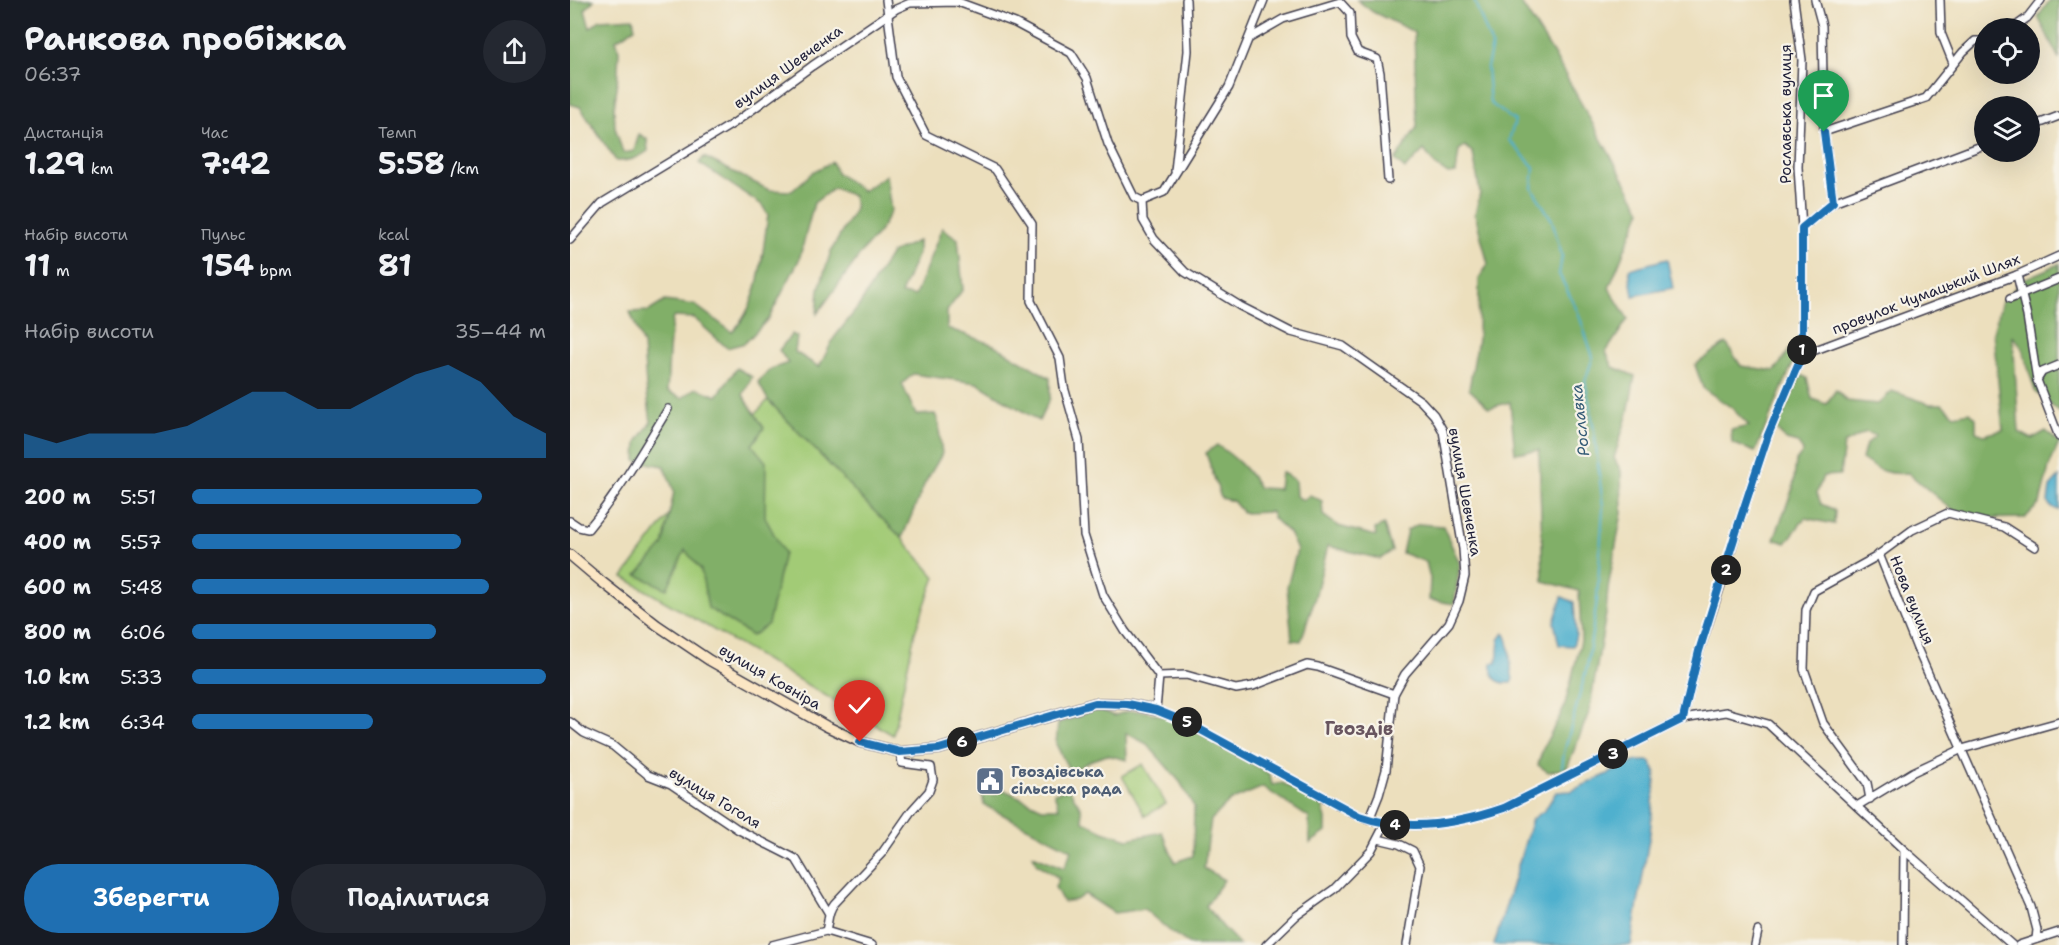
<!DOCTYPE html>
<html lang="uk">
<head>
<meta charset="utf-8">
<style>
  body { margin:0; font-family:"Shantell Sans",sans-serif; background:#242831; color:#f1f3f6; height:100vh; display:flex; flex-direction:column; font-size:22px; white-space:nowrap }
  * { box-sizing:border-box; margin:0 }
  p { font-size:20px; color:#9ea1a6 }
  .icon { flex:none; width:33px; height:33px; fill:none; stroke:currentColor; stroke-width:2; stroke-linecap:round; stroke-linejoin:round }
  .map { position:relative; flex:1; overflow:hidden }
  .sheet { display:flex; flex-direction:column; background:#171b24; width:570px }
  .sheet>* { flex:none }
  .fabs { position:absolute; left:1404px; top:18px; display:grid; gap:12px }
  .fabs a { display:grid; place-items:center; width:66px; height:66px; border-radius:50%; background:#171b24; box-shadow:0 6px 24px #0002; font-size:30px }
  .pin { position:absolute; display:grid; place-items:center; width:51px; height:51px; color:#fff; margin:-62px -26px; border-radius:50% 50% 50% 0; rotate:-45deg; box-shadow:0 0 6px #0007 }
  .pin .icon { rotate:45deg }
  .km { position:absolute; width:30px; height:30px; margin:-15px; border-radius:50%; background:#222; color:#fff; font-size:16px; line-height:30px; text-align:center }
  .round { display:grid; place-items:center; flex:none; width:63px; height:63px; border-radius:32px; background:#242831 }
  .overview { display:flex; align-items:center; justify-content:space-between; height:102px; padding:0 24px }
  h1 { font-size:33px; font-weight:700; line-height:45px }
  .stats { display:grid; grid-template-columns:repeat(3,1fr); gap:9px; height:102px; padding:6px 24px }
  .stats div { display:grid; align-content:center }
  .stats b { font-size:30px; font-weight:700 }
  .stats small { font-size:16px; font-weight:400 }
  .stats p { font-size:16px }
  .chart { height:168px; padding:12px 24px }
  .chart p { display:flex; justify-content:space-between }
  .chart svg { width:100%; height:108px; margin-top:6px; fill:#1f6fb2; opacity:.7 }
  .cta { display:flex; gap:12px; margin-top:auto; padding:12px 24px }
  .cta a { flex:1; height:69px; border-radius:36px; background:#1f6fb2; color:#fff; font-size:24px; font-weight:700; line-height:69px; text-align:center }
  .cta a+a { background:#242831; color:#f1f3f6 }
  ul { padding:0 24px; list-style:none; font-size:20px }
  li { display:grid; grid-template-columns:96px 72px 1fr; align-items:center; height:45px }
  li i { height:15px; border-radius:8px; background:#1f6fb2 }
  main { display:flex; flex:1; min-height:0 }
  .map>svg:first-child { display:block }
</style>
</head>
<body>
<main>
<section class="sheet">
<div class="overview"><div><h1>Ранкова пробіжка</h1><p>06:37</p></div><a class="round"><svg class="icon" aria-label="share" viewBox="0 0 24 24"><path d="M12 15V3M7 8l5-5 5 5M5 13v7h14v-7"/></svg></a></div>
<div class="stats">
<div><p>Дистанція</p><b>1.29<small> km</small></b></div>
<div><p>Час</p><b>7:42</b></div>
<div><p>Темп</p><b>5:58<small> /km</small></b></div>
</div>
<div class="stats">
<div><p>Набір висоти</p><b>11<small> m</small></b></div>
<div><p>Пульс</p><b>154<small> bpm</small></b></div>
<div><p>kcal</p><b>81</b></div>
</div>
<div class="chart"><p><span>Набір висоти</span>35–44 m</p>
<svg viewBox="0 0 160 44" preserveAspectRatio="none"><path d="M0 44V34L10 38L20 34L30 34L40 34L50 31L60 24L70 17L80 17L90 24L100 24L110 17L120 10L130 6L140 13L150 27L160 34V44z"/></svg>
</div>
<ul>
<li><b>200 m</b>5:51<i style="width:82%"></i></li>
<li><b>400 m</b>5:57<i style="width:76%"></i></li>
<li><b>600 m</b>5:48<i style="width:84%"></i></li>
<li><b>800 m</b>6:06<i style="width:69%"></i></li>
<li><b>1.0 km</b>5:33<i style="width:100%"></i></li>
<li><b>1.2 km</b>6:34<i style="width:51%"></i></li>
</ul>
<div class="cta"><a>Зберегти</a><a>Поділитися</a></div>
</section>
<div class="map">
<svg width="1489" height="945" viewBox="0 0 1489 945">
  <rect width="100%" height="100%" fill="#f7f3e8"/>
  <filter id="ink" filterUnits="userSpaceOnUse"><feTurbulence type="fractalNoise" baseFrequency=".0167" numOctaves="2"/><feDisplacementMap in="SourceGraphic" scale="12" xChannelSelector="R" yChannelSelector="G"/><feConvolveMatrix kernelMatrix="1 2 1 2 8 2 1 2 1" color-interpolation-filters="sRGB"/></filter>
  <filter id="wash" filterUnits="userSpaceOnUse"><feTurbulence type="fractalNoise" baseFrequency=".008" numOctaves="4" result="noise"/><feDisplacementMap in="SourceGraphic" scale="24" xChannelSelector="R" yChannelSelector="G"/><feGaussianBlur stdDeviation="1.35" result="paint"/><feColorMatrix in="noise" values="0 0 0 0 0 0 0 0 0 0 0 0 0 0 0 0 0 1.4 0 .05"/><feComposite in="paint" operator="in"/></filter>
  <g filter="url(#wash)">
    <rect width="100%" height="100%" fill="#ecdfbd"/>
    <!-- green -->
    <g fill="#a2cb76" stroke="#627658" stroke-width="1.5">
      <path d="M198,400L297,504L332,538L365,577L345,632L323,735L53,577L126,479Z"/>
      <path d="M573,764L596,804L575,816L552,776Z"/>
    </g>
    <!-- forest -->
    <g fill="#81af67" stroke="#526851" stroke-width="1.5">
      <path d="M0,0H24L15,10L20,28L30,20L63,18L65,28L46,40L49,51L47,87L44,108L45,127L53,153L64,151L69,134L77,139L78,151C67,159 59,161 46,161L10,107L0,104Z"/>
      <path d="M787,0H949L983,53L1071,210L1039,288L1058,319L1036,352L1043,367L1065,376L1058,413L1044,458L1051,471L1052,513L1038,588L1036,614L1019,712L997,768L978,772L968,765L973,748L994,708L1011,641L1009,591L973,581L969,450L945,453L940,402L919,408L899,389L908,339L909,279L918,264L905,214L910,193L903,153L895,146L889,150L886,173L878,174L865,165L854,150L835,169L825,160L847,127L844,32L803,12Z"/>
      <path d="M1480,0H1489V59L1468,17Z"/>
      <path d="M134,157L199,190L222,191L244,171L262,162L267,173L293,191L316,175L321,211L309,232L295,248L247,314L249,289L261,251L285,209L283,196L264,188L244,203L229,260L199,318L175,343L157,348L124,318L103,317C98,341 99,366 97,391L112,398L126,388L147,396L167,368L182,377L173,395L194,428L182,445L196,462L195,517L214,553L198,624L182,636L138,608L131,570L115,550L97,589L67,575L93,546L104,491L94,466L66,461L67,442L81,422L76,386L73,345L60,312L79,311L95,301L125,305L162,332C191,304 192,253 198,215L192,205L129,163Z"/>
      <path d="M372,228L388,239L393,289L377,311V328L424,345L480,378V398L469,421L407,383L343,374L332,384L346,415L365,414L368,421L372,454L355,483L332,538L297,504L198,400L188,382L201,369L218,363L209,350L222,334L227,337L225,352L249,367L264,338L289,306L321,253L348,241V253L331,294L345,296Z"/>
      <path d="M1489,264V412L1465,391L1452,347L1443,336L1449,432L1462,439L1476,431L1489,443L1479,467L1470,503L1455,518L1393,519L1338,473C1317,475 1309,471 1292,459L1296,444L1306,436L1296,432L1274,444L1270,475L1253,476L1247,493L1251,504L1265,510L1264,524L1235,518L1216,543L1204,539L1223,488L1226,461L1233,452L1228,443L1216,440L1206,429L1231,375L1237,378L1242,399L1256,404L1266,390L1277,401L1308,404L1322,391L1360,404H1372L1384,415L1400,412L1406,418V432L1414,435L1433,430L1423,332L1432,301L1454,279Z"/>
      <path d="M1156,343L1171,366L1205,371L1224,343L1225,358L1185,452L1162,443L1161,430L1179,426L1162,408L1133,388L1125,365Z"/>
      <path d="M647,445C665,457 678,469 689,488L709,489L711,472L725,480L726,496L733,500L740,495L752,501L753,515L768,526L806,536L805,529L814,525L822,551L810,559L758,546L744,601L731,641L722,640L717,587L727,550L719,533L703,518L701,512L673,513L663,501L651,498L636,453Z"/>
      <path d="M849,524L873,526L890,564L884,604L859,600L860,578L856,562L832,553L837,530Z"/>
      <path d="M521,709L531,710L544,716C549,714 556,711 562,711C600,708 667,755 700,774L702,785L713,783L752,805L756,819V832L740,843L739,818L693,787L660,801L641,820L634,868L654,880L636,906L653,927L670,945H621L601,932L574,909L544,913L515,894L506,900L493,902L485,887L489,878L467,864L463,855L494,868L502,850L414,805L412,793L425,795L430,788L472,808H489L484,793L499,789L511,808L513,821L533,831L558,839L592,832L605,862L623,856L624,807L610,782L577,744L556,733L557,760L537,755L522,760L500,772L486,744L488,723L507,717Z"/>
    </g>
    <!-- water -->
    <g fill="#4fb0ce" stroke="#386984" stroke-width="1.5">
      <path d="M1097,259L1103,288L1063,296L1059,269Z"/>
      <path d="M1489,477V509L1488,510L1480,506L1478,502L1480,487Z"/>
      <path d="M992,597L1004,602L1006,635L1003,646L989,645L984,622Z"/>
      <path d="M934,633C942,643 939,666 943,679L941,683C926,684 920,677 922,663H927L929,640Z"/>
      <path d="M1066,761H1080L1086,774L1080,833L1061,945H924L962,819L975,810L986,792L1001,791Z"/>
    </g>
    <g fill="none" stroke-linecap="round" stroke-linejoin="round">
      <!-- stream -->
      <path stroke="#4fb0ce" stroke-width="2" d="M904,0L922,46L917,67L920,103L945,121L939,140L964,167L962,188L982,220L992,256L989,274L1008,312L1023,357L1015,381L1024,430L1033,507L1027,600L1017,667L994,753L992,768"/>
    </g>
  </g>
  <g filter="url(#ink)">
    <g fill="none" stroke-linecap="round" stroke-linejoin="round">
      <!-- street casing -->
      <g stroke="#403e4e" stroke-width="10">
        <g id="street">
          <path d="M316,0L326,77L356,135L425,169L462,224L461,301L490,358L494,387L509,440L514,535L533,595L555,631L589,676L586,710L617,723L789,816C836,833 888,824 934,808L1113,719L1156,712L1198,724L1334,850L1442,945"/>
          <path d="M1245,0L1252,26L1254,132L1263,202"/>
          <path d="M1370,0L1371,33L1383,63"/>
          <path d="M1443,28L1457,18L1471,0"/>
          <path d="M680,38L713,19L770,2L780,13L781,38L788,52L807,59L810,73L818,180"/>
          <path d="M1460,127L1489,116"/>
          <path d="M1254,132L1356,98L1393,52L1405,41H1414"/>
          <path d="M605,171L618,51L616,0"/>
          <path d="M572,201L594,192L659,87L694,0"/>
          <path d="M1232,228L1263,202L1414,145"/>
          <path d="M0,240L32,203L164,123L242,66L326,9L340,3L388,2L445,23L501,53L517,78L538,144L564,197L572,201L573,220L584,239L615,272L670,306L721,332L773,346L851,401L864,415L873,431L893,549L895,576L889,601L879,623L835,674L824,694L816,770L809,795L799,820"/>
          <path d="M1447,275L1457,316L1467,380"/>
          <path d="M1440,299L1489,279"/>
          <path d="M1232,355L1447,275L1489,256"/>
          <path d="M1489,365L1472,372L1467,380L1489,437"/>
          <path d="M0,521L9,527L18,529C49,492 73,450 98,409"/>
          <path d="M1309,554L1346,646L1461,907L1467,930L1466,939"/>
          <path d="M589,676L616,675L666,689L683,686L737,665L748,667L824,694"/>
          <path d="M1113,719L1129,652L1151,585L1168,526L1198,435L1232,355V228L1228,167L1232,60L1224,0"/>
          <path d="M0,722L14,733L43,746L78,775L101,784L169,830L226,859L258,912"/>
          <path d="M1300,799L1297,783L1253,723L1234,669L1236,610L1244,591L1304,558L1342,530L1378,513L1434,527L1465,547"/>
          <path d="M1287,806L1343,772L1392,749L1489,722"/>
          <path d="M808,839L829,844L843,851L850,866L837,945"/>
          <path d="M256,931C259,920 257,913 264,904L312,853L342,810L359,791L363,780L361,767L332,763L330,752"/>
          <path d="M202,945L256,931L302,945"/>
          <path d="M696,945L726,916L764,889L801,851L815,824"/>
          <path d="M1185,945L1188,931"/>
          <path d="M1333,945L1334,850"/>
          <path d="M1449,945L1489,932"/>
        </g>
      </g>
      <!-- secondary casing -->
      <g stroke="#403e4e" stroke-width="12">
        <path id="secondary" d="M0,555L32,582L87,625L139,660L256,726L290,742L330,752L369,749L525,703L557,704L586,710"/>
      </g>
      <!-- street -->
      <use href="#street" stroke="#fff" stroke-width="7"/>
      <!-- secondary -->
      <use href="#secondary" stroke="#fbe6c4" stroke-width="9"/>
    </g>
  </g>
  <g fill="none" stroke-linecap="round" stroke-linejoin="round" filter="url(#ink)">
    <!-- route casing -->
    <g stroke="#fff" stroke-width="12">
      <path id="route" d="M290,742L330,752L369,749L525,703L557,704L586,710L618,723L789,816C837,833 888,824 934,808L1113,719L1129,651L1168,526L1198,435L1232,355V228L1263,202L1254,132"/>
    </g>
    <!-- route -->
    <use href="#route" stroke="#1f6fb2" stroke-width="8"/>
  </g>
  <!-- icons -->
  <defs>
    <g id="civic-square" transform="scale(1.5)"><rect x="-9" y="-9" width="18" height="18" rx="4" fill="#5c6f8a" stroke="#f7f3e8"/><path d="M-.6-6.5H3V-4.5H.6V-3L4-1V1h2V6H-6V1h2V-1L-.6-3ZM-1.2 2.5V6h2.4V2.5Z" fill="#fff"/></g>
  </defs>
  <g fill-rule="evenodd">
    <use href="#civic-square" x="420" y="781"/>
  </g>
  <g text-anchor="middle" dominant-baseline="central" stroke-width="4.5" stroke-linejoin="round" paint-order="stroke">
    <!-- street labels -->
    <g font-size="15" fill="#22223b" stroke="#f7f3e8">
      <text transform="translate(218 67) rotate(-36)">вулиця Шевченка</text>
      <text transform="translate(1216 114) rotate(-90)">Рославська вулиця</text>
      <text transform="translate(1356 294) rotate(-21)">провулок Чумацький Шлях</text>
      <text transform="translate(895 492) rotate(80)">вулиця Шевченка</text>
      <text transform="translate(1342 600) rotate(68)">Нова вулиця</text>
      <text transform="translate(200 677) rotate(30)">вулиця Ковніра</text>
      <text transform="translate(145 798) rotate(31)">вулиця Гоголя</text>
    </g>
    <!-- service labels -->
    <g font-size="15" font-weight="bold" fill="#4e5e75" stroke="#f7f3e8" text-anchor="start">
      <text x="441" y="772">Гвоздівська<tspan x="441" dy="17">сільська рада</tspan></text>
    </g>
    <!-- water labels -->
    <g font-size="16" font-style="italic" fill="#345b76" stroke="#f7f3e8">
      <text transform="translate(1010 420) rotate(-96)">Рославка</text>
    </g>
    <!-- quarter labels -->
    <g font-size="18" font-weight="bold" fill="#68555f" stroke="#f7f3e8">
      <text x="789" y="729">Гвоздів</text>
    </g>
  </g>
</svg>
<div class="fabs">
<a><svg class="icon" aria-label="locate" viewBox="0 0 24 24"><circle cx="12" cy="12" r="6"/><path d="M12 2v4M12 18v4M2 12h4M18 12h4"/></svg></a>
<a><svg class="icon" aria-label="layers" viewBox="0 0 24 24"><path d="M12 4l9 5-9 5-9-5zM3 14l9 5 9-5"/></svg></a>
</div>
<div class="pin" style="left:1254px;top:132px;background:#1e9e55"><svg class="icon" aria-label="arrive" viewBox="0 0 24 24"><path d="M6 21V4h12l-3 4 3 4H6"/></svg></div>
<div class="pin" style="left:290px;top:742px;background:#d93025"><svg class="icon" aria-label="check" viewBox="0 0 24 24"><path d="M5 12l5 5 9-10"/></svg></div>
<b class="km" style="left:1232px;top:350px">1</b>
<b class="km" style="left:1156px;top:570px">2</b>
<b class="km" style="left:1043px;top:754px">3</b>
<b class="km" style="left:825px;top:825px">4</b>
<b class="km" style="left:617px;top:722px">5</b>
<b class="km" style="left:392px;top:742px">6</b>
</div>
</main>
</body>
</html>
